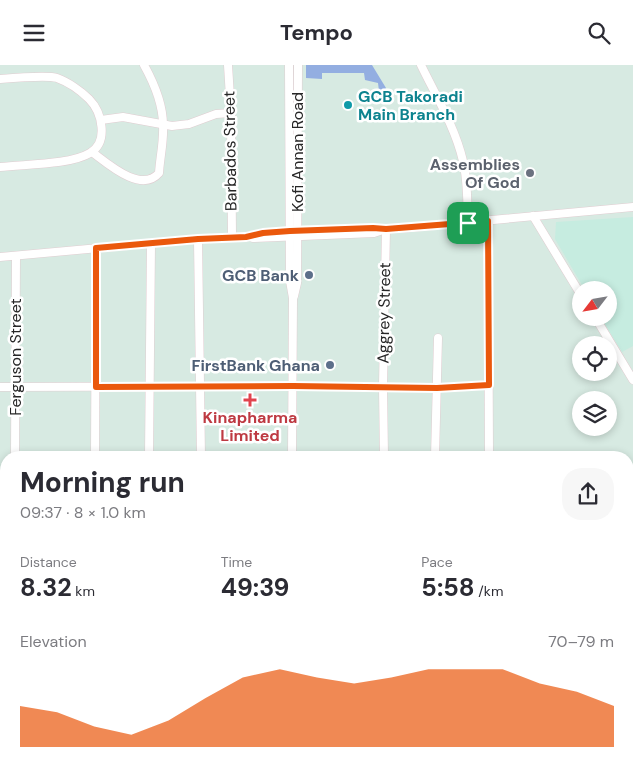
<!DOCTYPE html>
<html lang="en">
<head>
<meta charset="utf-8">
<style>
  body { margin:0; font-family:"DM Sans",sans-serif; background:#f7f7f7; color:#2b2b33; height:100vh; display:flex; flex-direction:column; font-size:19px; white-space:nowrap }
  * { box-sizing:border-box; margin:0 }
  p { font-size:16px; color:#7c7c81 }
  .icon { flex:none; width:28px; height:28px; fill:none; stroke:currentColor; stroke-width:2; stroke-linecap:round; stroke-linejoin:round }
  .map { position:relative; flex:1; overflow:hidden }
  .panel { position:absolute; left:0px; top:386px; width:634px; height:321px; display:flex; flex-direction:column; background:#fff; border-radius:20px 20px 0 0; box-shadow:0 2px 8px #0003 }
  .panel>* { flex:none }
  .needle { width:32px; rotate:239deg }
  .tools { position:absolute; left:572px; top:216px; display:grid; gap:10px }
  .tools a { display:grid; place-items:center; width:45px; height:45px; border-radius:50%; background:#fff; box-shadow:0 2px 8px #0003; font-size:25px }
  .pin { position:absolute; display:grid; place-items:center; width:42px; height:42px; color:#fff; margin:-21px; border-radius:10px; box-shadow:0 2px 8px #0006 }
  .round { display:grid; place-items:center; flex:none; width:52px; height:52px; border-radius:20px; background:#f7f7f7 }
  .overview { display:flex; align-items:center; justify-content:space-between; height:85px; padding:0 20px }
  h1 { font-size:28px; font-weight:700; line-height:38px }
  .figures { display:grid; grid-template-columns:repeat(3,1fr); gap:8px; height:85px; padding:5px 20px }
  .figures div { display:grid; align-content:center }
  .figures b { font-size:25px; font-weight:700 }
  .figures small { font-size:14px; font-weight:400 }
  .figures p { font-size:14px }
  .chart { height:140px; padding:10px 20px }
  .chart p { display:flex; justify-content:space-between }
  .chart svg { width:100%; height:90px; margin-top:5px; fill:#ea580c; opacity:.7 }
  header { display:flex; justify-content:space-between; align-items:center; height:65px; padding:0 20px; background:#fff; font-size:22px; font-weight:700 }
  .map>svg:first-child { display:block }
</style>
</head>
<body>
<header><svg class="icon" aria-label="menu" viewBox="0 0 24 24"><path d="M4 6h16M4 12h16M4 18h16"/></svg>Tempo<svg class="icon" aria-label="search" viewBox="0 0 24 24"><circle cx="10" cy="10" r="6"/><path d="M15 15l6 6"/></svg></header>
<div class="map">
<svg width="633" height="707" viewBox="0 0 633 707">
  <rect width="100%" height="100%" fill="#d7eae2"/>
  <!-- education -->
  <g fill="#c6ece0">
    <path d="M633,152V281L622,287L601,253L609,252V225H585L555,174L556,157Z"/>
    <path d="M628,465H633V568L628,571Z"/>
  </g>
  <!-- green -->
  <path fill="#93aee1" d="M306,0H372L386,23L380,34L378,18L365,15L364,8H322V14L306,13Z"/>
  <g fill="none" stroke-linecap="round" stroke-linejoin="round">
    <!-- minor casing -->
    <g stroke="#e0cdd1" stroke-width="9">
      <g id="minor">
        <path d="M228,0L231,48L232,172"/>
        <path d="M289,0L290,216L293,233L292,392"/>
        <path d="M421,0C436,31 455,62 463,96C468,116 467,137 468,158"/>
        <path d="M0,14C12,13 48,10 57,13C68,17 81,26 89,34C102,47 109,77 90,88C70,100 25,99 0,102"/>
        <path d="M101,55L123,52L172,61L189,59L216,49L231,48"/>
        <path d="M92,87C107,98 141,129 159,108C160,92 164,76 163,60C163,39 154,18 144,0"/>
        <path d="M533,151L581,230"/>
        <path d="M488,156L489,392"/>
        <path d="M253,173L374,168L383,165"/>
        <path d="M198,174L201,392"/>
        <path d="M0,192L198,174L246,172L263,168L373,163L386,164L406,163L633,142"/>
        <path d="M294,231L297,218L298,0"/>
        <path d="M595,252L633,315"/>
        <path d="M0,322L293,321L437,323L489,320"/>
        <path d="M15,392L16,191"/>
        <path d="M95,392L96,183"/>
        <path d="M149,392L151,178"/>
        <path d="M384,392L383,322L386,164"/>
        <path d="M435,392L438,273"/>
        <path d="M628,454H633"/>
        <path d="M0,457H6"/>
        <path d="M0,594L6,592"/>
        <path d="M0,599L6,604"/>
        <path d="M628,617L633,614"/>
        <path d="M628,628L633,625"/>
        <path d="M0,642L6,645"/>
        <path d="M0,651L6,654"/>
        <path d="M91,701L101,707"/>
        <path d="M109,701L120,707"/>
        <path d="M352,701L361,707"/>
        <path d="M25,707V701"/>
        <path d="M221,707L229,701"/>
        <path d="M465,707L476,701"/>
        <path d="M486,707L497,701"/>
      </g>
    </g>
    <!-- minor -->
    <use href="#minor" stroke="#fff" stroke-width="8"/>
  </g>
  <g fill="none" stroke-linecap="round" stroke-linejoin="round">
    <!-- route casing -->
    <g stroke="#fff" stroke-width="10">
      <path id="route" d="M488,156L489,320L437,323L293,321L96,322V183L198,174L246,172L263,168L290,166L373,163L386,164Z"/>
    </g>
    <!-- route -->
    <use href="#route" stroke="#ea580c" stroke-width="6"/>
  </g>
  <!-- markers -->
  <circle fill="#0f9aa8" stroke="#fff" stroke-width="2" cx="348" cy="40" r="5"/>
  <circle fill="#6b7280" stroke="#fff" stroke-width="2" cx="530" cy="108" r="5"/>
  <g fill="#5c6f8a" stroke="#fff" stroke-width="2">
    <circle cx="309" cy="210" r="5"/>
    <circle cx="330" cy="300" r="5"/>
  </g>
  <path fill="#e0444e" stroke="#fff" stroke-width="2" d="M247.5 327.5h5v5h5v5h-5v5h-5v-5h-5v-5h5z"/>
  <g text-anchor="middle" dominant-baseline="central" stroke-width="5" stroke-linejoin="round" paint-order="stroke">
    <!-- culture labels -->
    <g font-size="16" font-weight="bold" fill="#0d838f" stroke="#fff" text-anchor="start">
      <text x="358" y="31">GCB Takoradi<tspan x="358" dy="18">Main Branch</tspan></text>
    </g>
    <!-- street labels -->
    <g font-size="16" fill="#272727" stroke="#fff">
      <text transform="translate(230 86) rotate(-91)">Barbados Street</text>
      <text transform="translate(297 87) rotate(-90)">Kofi Annan Road</text>
      <text transform="translate(384 248) rotate(-89)">Aggrey Street</text>
      <text transform="translate(15 292) rotate(-90)">Ferguson Street</text>
    </g>
    <!-- worship labels -->
    <g font-size="16" font-weight="bold" fill="#5b616d" stroke="#fff" text-anchor="end">
      <text x="520" y="99">Assemblies<tspan x="520" dy="18">Of God</tspan></text>
    </g>
    <!-- service labels -->
    <g font-size="16" font-weight="bold" fill="#4e5e75" stroke="#fff" text-anchor="end">
      <text x="299" y="210">GCB Bank</text>
      <text x="320" y="300">FirstBank Ghana</text>
    </g>
    <!-- health labels -->
    <g font-size="16" font-weight="bold" fill="#be3a42" stroke="#fff">
      <text x="250" y="352">Kinapharma<tspan x="250" dy="18">Limited</tspan></text>
    </g>
  </g>
</svg>
<div class="tools">
<a><svg class="needle" viewBox="-14 -14 28 28"><path d="M0-13l5 13h-10z" fill="#e53935"/><path d="M0 13l5-13h-10z" fill="#7c7c81"/></svg></a>
<a><svg class="icon" aria-label="locate" viewBox="0 0 24 24"><circle cx="12" cy="12" r="6"/><path d="M12 2v4M12 18v4M2 12h4M18 12h4"/></svg></a>
<a><svg class="icon" aria-label="layers" viewBox="0 0 24 24"><path d="M12 4l9 5-9 5-9-5zM3 14l9 5 9-5"/></svg></a>
</div>
<div class="pin" style="left:468px;top:158px;background:#1e9e55"><svg class="icon" aria-label="arrive" viewBox="0 0 24 24"><path d="M6 21V4h12l-3 4 3 4H6"/></svg></div>
<section class="panel">
<div class="overview"><div><h1>Morning run</h1><p>09:37 · 8 × 1.0 km</p></div><a class="round"><svg class="icon" aria-label="share" viewBox="0 0 24 24"><path d="M12 15V3M7 8l5-5 5 5M5 13v7h14v-7"/></svg></a></div>
<div class="figures">
<div><p>Distance</p><b>8.32<small> km</small></b></div>
<div><p>Time</p><b>49:39</b></div>
<div><p>Pace</p><b>5:58<small> /km</small></b></div>
</div>
<div class="chart"><p><span>Elevation</span>70–79 m</p>
<svg viewBox="0 0 160 44" preserveAspectRatio="none"><path d="M0 44V24L10 27L20 34L30 38L40 31L50 20L60 10L70 6L80 10L90 13L100 10L110 6L120 6L130 6L140 13L150 17L160 24V44z"/></svg>
</div>
</section>
</div>
</body>
</html>
